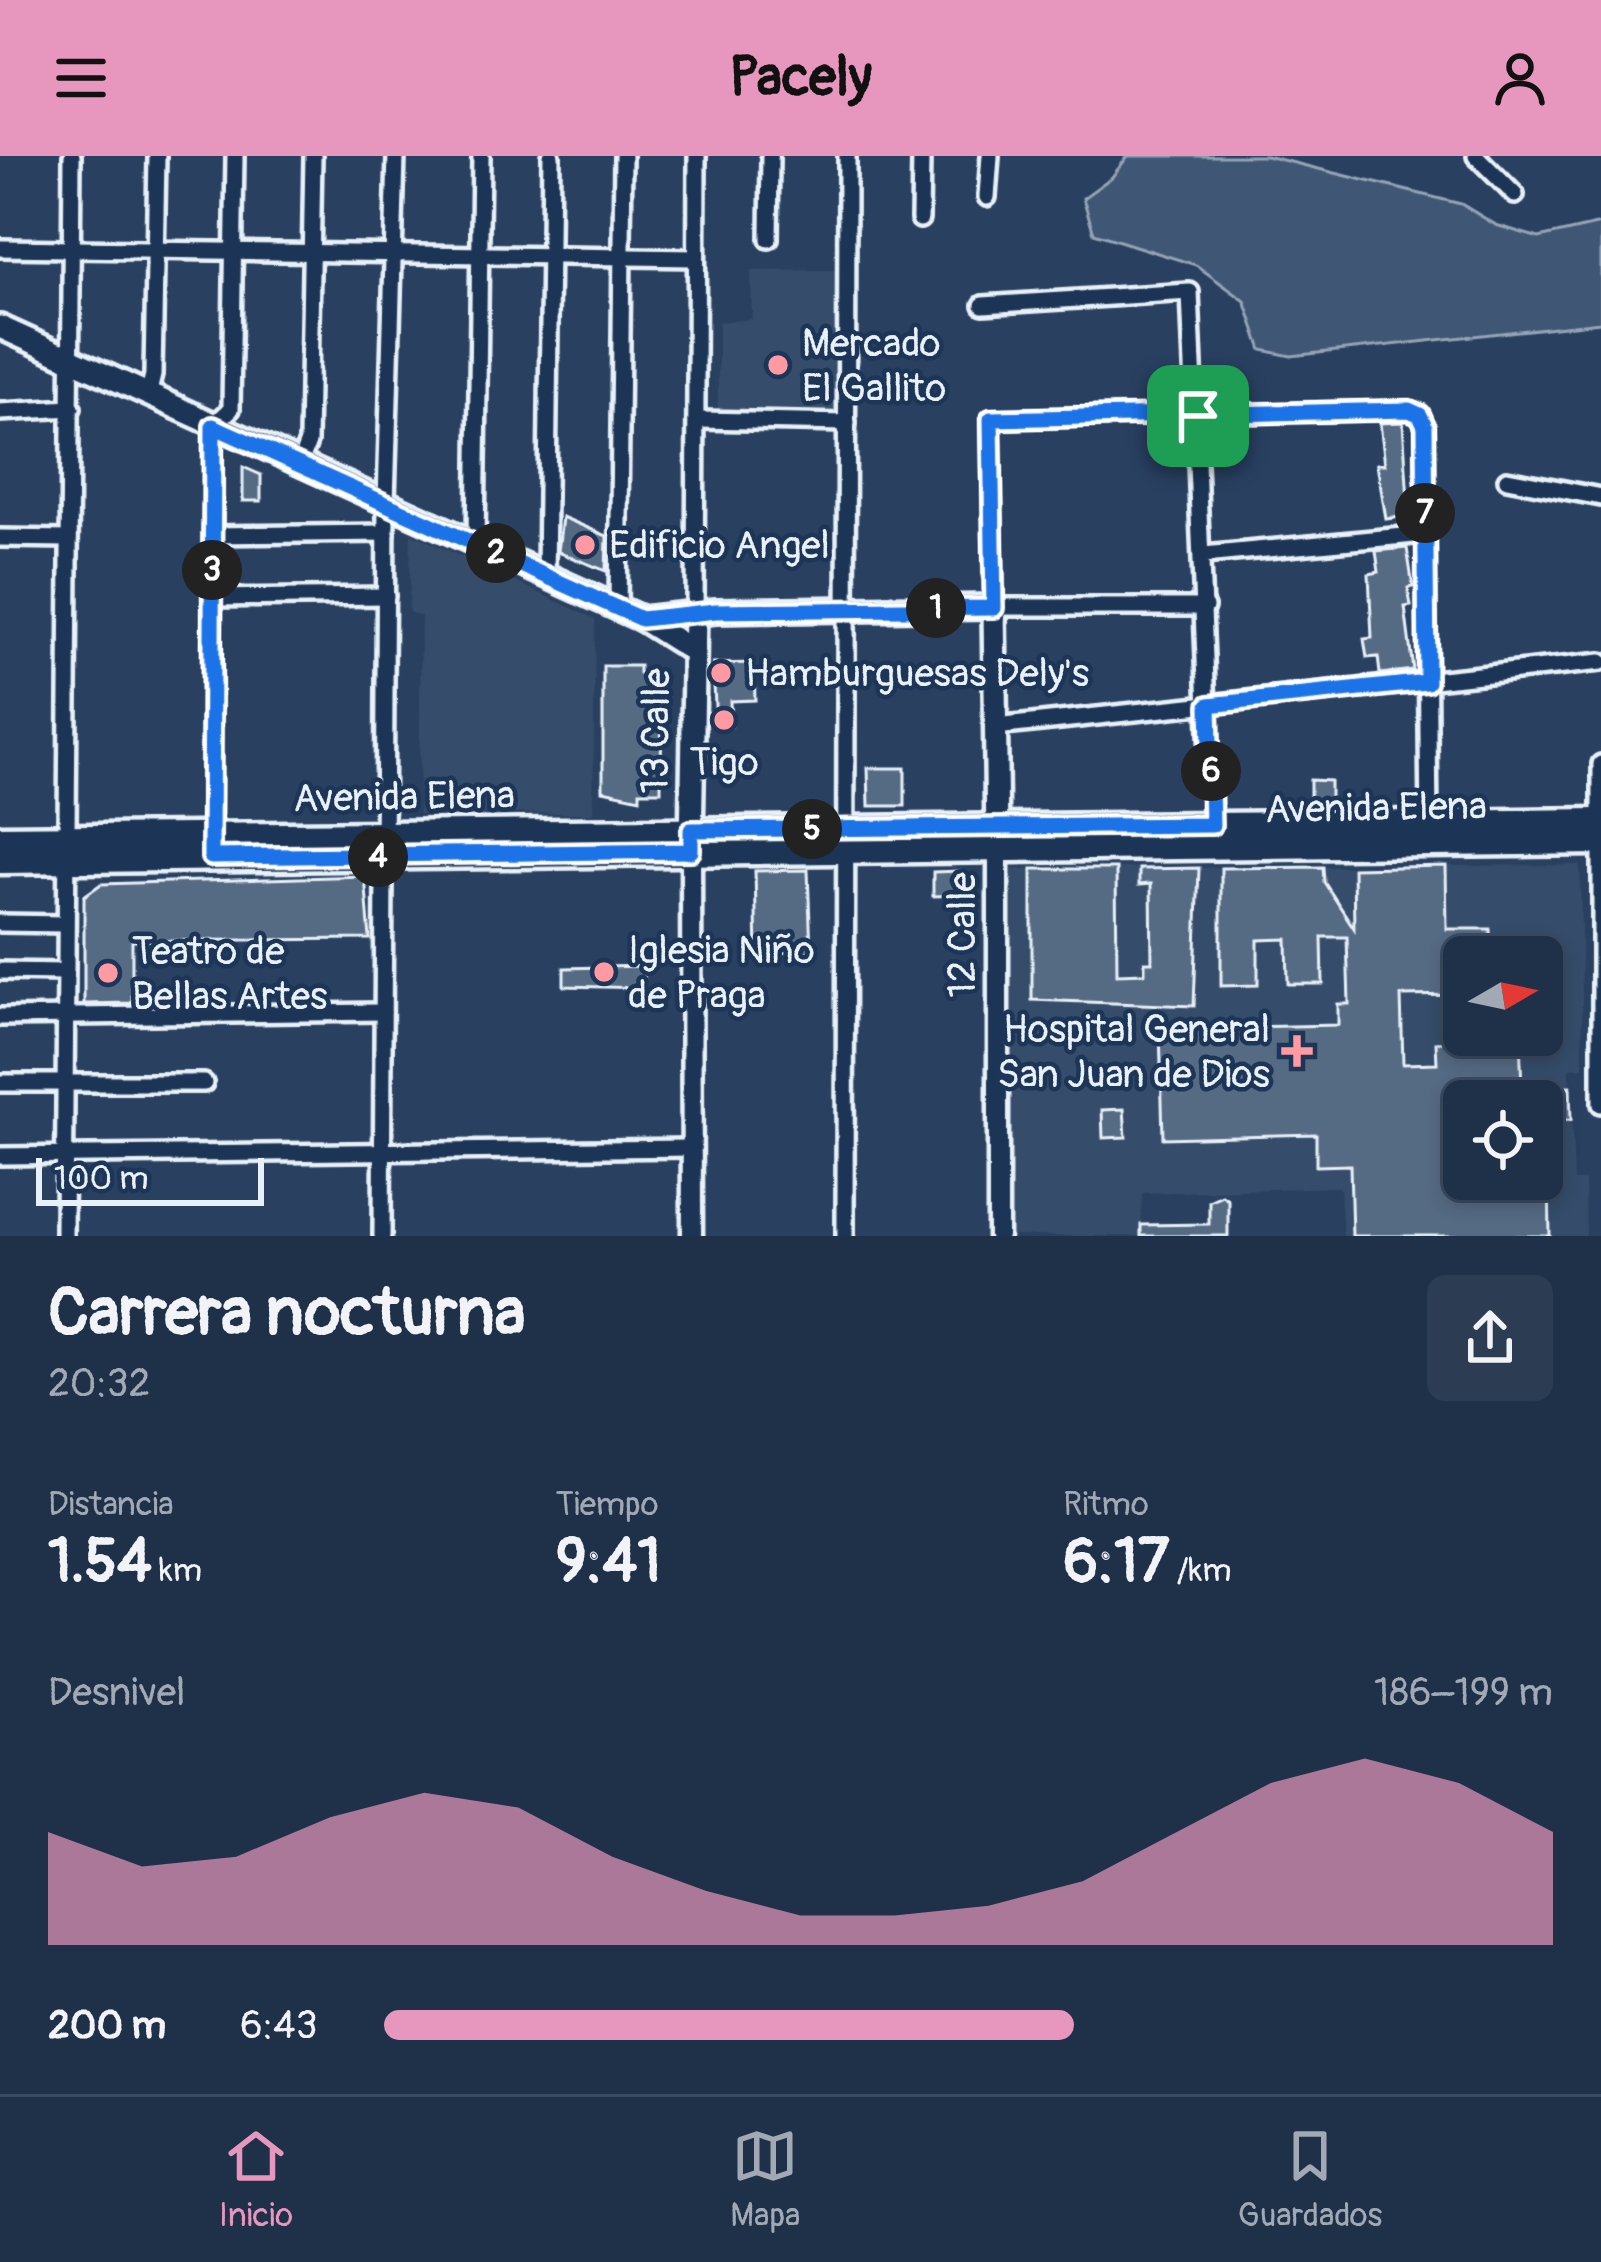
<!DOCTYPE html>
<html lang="es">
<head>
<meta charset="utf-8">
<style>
  body { margin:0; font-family:Pangolin,sans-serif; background:#2c3c53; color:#f1f3f6; height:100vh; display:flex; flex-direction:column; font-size:45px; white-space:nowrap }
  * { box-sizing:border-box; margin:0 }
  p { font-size:39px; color:#a1a9b4 }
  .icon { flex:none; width:66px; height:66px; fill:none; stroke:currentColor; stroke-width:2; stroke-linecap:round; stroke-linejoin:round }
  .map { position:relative; height:1080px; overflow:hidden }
  .sheet { display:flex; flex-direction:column; background:#1f3049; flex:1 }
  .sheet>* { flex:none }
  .needle { width:78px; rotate:81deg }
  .buttons { position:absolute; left:1443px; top:780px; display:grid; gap:24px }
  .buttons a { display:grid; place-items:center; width:120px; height:120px; border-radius:18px; background:#1f3049; box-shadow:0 6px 18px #0003,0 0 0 3px #3c4b61; font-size:60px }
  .scale { position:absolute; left:36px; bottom:30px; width:228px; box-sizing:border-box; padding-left:12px; border:6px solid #e8f1f8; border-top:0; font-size:33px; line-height:42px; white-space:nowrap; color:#e8f1f8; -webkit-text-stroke:9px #1d3557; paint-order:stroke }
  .pin { position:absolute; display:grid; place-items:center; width:102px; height:102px; color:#fff; margin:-51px; border-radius:24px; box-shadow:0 6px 18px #0006 }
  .km { position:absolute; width:60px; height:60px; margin:-30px; border-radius:50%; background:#222; color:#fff; font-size:33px; line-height:60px; text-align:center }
  .round { display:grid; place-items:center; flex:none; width:126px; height:126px; border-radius:18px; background:#2c3c53 }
  .overview { display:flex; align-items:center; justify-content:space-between; height:204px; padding:0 48px }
  h1 { font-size:66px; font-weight:700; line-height:90px }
  .figures { display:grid; grid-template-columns:repeat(3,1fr); gap:18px; height:204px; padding:12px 48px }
  .figures div { display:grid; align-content:center }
  .figures b { font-size:60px; font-weight:700 }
  .figures small { font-size:33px; font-weight:400 }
  .figures p { font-size:33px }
  .chart { height:336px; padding:24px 48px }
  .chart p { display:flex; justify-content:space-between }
  .chart svg { width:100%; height:216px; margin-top:12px; fill:#e797bd; opacity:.7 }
  ul { padding:0 48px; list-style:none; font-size:39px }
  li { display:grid; grid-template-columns:192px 144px 1fr; align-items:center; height:90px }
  li i { height:30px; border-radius:15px; background:#e797bd }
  header { display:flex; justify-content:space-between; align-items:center; height:156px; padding:0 48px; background:#e797bd; color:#111; font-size:54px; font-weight:700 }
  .tab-bar { display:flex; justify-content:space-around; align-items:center; height:168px; border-top:3px solid #3c4b61; background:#1f3049; font-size:33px; color:#a1a9b4 }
  .tab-bar a { display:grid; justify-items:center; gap:6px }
  .tab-bar .current { color:#e797bd }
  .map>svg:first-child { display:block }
</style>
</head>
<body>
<header><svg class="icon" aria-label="menu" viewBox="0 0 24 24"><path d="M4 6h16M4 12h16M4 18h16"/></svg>Pacely<svg class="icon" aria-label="person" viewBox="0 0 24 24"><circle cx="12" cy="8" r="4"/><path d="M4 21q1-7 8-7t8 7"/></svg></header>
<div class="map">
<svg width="1601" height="1080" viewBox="0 0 1601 1080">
  <rect width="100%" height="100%" fill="#294061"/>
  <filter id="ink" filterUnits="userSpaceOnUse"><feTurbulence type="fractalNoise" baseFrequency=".00833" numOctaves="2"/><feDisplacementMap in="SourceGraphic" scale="24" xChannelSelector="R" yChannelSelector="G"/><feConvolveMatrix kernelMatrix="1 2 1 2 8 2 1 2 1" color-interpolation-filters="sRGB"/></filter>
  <g filter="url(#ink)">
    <!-- built -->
    <g fill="#364d6b" fill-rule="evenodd">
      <path d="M837,114L838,255L718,253V166L752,163L751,115Z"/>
      <path d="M411,377L595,463L593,657L419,658L421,461L409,456Z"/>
      <path d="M1580,709L1583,911L1569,912L1574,1025H1585L1586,1080H1343L1340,1031L1142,1037L1141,1080H1012L1009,713ZM1464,801H1542V879H1464ZM1464,945H1542V1023H1464Z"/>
    </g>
    <!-- green -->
    <path fill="#415774" stroke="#94a4b6" stroke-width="3" d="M1128,0H1266L1461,48L1496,69L1539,82L1601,68V166L1291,200L1262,194L1245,145L1196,109L1094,77L1083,42L1112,21Z"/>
    <!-- building -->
    <g fill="#556a83" stroke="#e8f1f8" stroke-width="3">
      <path d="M1403,266L1409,360L1386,363L1377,308H1385L1380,267Z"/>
      <path d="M243,311L261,319V345H243Z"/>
      <path d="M562,361L607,380L606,415L558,396Z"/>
      <path d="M1407,392L1413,431L1408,432L1411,450L1405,451L1413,514L1380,518L1378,501L1367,502L1364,483L1372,482L1369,418L1379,416L1376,395Z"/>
      <path d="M754,507L755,544L730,545L731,570H716L713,508Z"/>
      <path d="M603,510H639V517L662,518L661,635H640V642L603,634Z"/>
      <path d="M868,612H905V650H869Z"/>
      <path d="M1310,624L1330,625V651L1310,652Z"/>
      <path d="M1446,710L1447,773H1490L1491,801H1464V839L1401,840L1403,908L1437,907L1436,886L1520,884L1522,931L1570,930L1571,964L1542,965V945H1464V1023H1549L1550,1080H1352L1350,1009L1316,1010V978L1163,982L1160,873L1338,869V848H1349L1347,781H1322L1323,828H1288L1287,783L1258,784V829L1221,830V712L1323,711L1324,726L1354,772L1353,712Z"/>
      <path d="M1199,712L1194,850L1032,844V713H1116L1117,818L1145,817V806H1152L1151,728L1139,729V713Z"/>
      <path d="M808,714L811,796L757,797L755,715Z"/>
      <path d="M960,715L961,739L933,740V716Z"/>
      <path d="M365,720L370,783L132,785V847L84,848V740L101,728Z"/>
      <path d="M644,810V832L564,830V812Z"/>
      <path d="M1124,953L1126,981L1103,982L1102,954Z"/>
      <path d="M1222,1039L1228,1043V1080H1141V1069L1209,1068V1045Z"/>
    </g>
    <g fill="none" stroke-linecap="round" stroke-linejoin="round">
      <!-- minor casing -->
      <g stroke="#e8f1f8" stroke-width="24">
        <g id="minor">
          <path d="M1476,0L1515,39"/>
          <path d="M987,41L990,0"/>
          <path d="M920,63L921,0"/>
          <path d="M769,83L770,0"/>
          <path d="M0,92L696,102"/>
          <path d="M983,149L1190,136L1212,674"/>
          <path d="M148,240L153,219L157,0"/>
          <path d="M0,256L72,252"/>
          <path d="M698,264L847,267"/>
          <path d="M300,307L308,286L313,0"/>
          <path d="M1507,323L1601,341"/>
          <path d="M213,379L386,377"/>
          <path d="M0,382L69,383"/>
          <path d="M476,387L481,0"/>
          <path d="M1204,399L1425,378"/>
          <path d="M546,422L551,0"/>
          <path d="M212,442L386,440"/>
          <path d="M1205,451H994L991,263L1409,254L1420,258L1425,270L1429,672"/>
          <path d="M618,455L623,0"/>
          <path d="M695,456L697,0"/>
          <path d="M995,571L1601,506"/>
          <path d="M1601,608V948"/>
          <path d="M211,686L213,270L231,253L235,0"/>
          <path d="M0,767L65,768"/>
          <path d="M0,815L65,816"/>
          <path d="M0,861L383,856"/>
          <path d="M0,927H204"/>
          <path d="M0,1000L692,992"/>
          <path d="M64,1080L72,0"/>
          <path d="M382,1080L386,346L396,0"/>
          <path d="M845,1080L847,0"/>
        </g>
      </g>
      <!-- tertiary casing -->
      <g stroke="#e8f1f8" stroke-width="27">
        <g id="tertiary">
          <path d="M998,692V1080"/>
          <path d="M691,695L692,1080"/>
        </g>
      </g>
      <!-- secondary casing -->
      <g stroke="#e8f1f8" stroke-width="30">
        <g id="secondary">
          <path d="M0,171L642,463L716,455L994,451L997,686"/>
          <path d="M642,463L693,495"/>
          <path d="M691,690L695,456"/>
        </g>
      </g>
      <!-- primary casing -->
      <g stroke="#e8f1f8" stroke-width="33">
        <g id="primary">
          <path d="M0,682L1601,665"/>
          <path d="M0,705L1601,686"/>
        </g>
      </g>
      <!-- minor -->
      <use href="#minor" stroke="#1d3557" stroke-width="15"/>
      <!-- tertiary -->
      <use href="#tertiary" stroke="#1d3557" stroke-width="18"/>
      <!-- secondary -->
      <use href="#secondary" stroke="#1d3557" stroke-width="21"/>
      <!-- primary -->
      <use href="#primary" stroke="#1d3557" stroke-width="24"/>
    </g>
  </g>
  <g fill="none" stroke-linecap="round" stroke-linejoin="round" filter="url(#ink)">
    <!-- route casing -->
    <g stroke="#fff" stroke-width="24">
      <path id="route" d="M1409,254L1420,259L1425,270L1427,526L1209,549L1212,669L691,674V695L211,701L213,270L641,463L716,455L994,452L991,263Z"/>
    </g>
    <!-- route -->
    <use href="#route" stroke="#1a73e8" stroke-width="15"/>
  </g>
  <!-- markers -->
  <g fill="#ff9aa2" stroke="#1d3557" stroke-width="4.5">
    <circle cx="778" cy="209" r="12"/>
    <circle cx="585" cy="389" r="12"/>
    <circle cx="721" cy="517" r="12"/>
    <circle cx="724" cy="564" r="12"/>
    <circle cx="604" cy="816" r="12"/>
    <circle cx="108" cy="817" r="12"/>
    <path d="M1291 877h12v12h12v12h-12v12h-12v-12h-12v-12h12z"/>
  </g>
  <g text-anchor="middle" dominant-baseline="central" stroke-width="9" stroke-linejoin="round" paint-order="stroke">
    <!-- poi labels -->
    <g font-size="39" fill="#e8f1f8" stroke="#1d3557" text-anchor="start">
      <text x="802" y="187">Mercado<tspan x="802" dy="45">El Gallito</tspan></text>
      <text x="609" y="389">Edificio Angel</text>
      <text x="745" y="517">Hamburguesas Dely's</text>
      <text x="724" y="606" text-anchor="middle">Tigo</text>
      <text x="628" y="794">Iglesia Niño<tspan x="628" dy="45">de Praga</tspan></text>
      <text x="132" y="795">Teatro de<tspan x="132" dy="45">Bellas Artes</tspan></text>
      <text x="1270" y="873" text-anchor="end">Hospital General<tspan x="1270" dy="45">San Juan de Dios</tspan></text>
    </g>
    <!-- street labels -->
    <g font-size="39" fill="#e8f1f8" stroke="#1d3557">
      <text transform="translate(656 575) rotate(-89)">13 Calle</text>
      <text transform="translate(404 641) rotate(-1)">Avenida Elena</text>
      <text transform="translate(1376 652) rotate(-1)">Avenida Elena</text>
      <text transform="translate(962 779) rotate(-90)">12 Calle</text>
    </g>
  </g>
</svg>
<div class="buttons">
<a><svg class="needle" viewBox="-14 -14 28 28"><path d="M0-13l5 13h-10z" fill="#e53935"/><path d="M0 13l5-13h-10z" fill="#a1a9b4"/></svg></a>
<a><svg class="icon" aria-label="locate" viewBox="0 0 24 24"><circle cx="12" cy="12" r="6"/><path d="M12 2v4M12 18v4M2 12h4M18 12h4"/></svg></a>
</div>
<div class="scale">100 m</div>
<div class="pin" style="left:1198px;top:260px;background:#1e9e55"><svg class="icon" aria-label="arrive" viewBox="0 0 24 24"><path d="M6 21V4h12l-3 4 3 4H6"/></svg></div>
<b class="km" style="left:936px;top:452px">1</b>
<b class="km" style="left:496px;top:397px">2</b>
<b class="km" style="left:212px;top:414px">3</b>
<b class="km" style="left:378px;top:701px">4</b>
<b class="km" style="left:812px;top:673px">5</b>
<b class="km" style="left:1211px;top:615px">6</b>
<b class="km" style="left:1425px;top:357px">7</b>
</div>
<section class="sheet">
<div class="overview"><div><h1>Carrera nocturna</h1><p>20:32</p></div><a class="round"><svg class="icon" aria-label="share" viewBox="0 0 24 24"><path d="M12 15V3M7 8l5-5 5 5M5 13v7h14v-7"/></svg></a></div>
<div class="figures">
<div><p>Distancia</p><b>1.54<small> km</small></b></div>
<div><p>Tiempo</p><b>9:41</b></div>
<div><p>Ritmo</p><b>6:17<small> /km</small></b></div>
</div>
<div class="chart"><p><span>Desnivel</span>186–199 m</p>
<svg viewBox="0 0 160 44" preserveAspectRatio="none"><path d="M0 44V21L10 28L20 26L30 18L40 13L50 16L60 26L70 33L80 38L90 38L100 36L110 31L120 21L130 11L140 6L150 11L160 21V44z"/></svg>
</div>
<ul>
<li><b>200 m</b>6:43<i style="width:59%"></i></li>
</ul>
</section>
<nav class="tab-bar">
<a class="current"><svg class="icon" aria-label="home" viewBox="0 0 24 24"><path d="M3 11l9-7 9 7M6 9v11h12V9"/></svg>Inicio</a>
<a><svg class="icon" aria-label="map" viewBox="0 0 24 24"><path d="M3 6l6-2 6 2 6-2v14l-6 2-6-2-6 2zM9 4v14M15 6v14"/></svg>Mapa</a>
<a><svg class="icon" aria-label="saved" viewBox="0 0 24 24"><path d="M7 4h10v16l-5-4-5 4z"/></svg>Guardados</a>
</nav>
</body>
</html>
